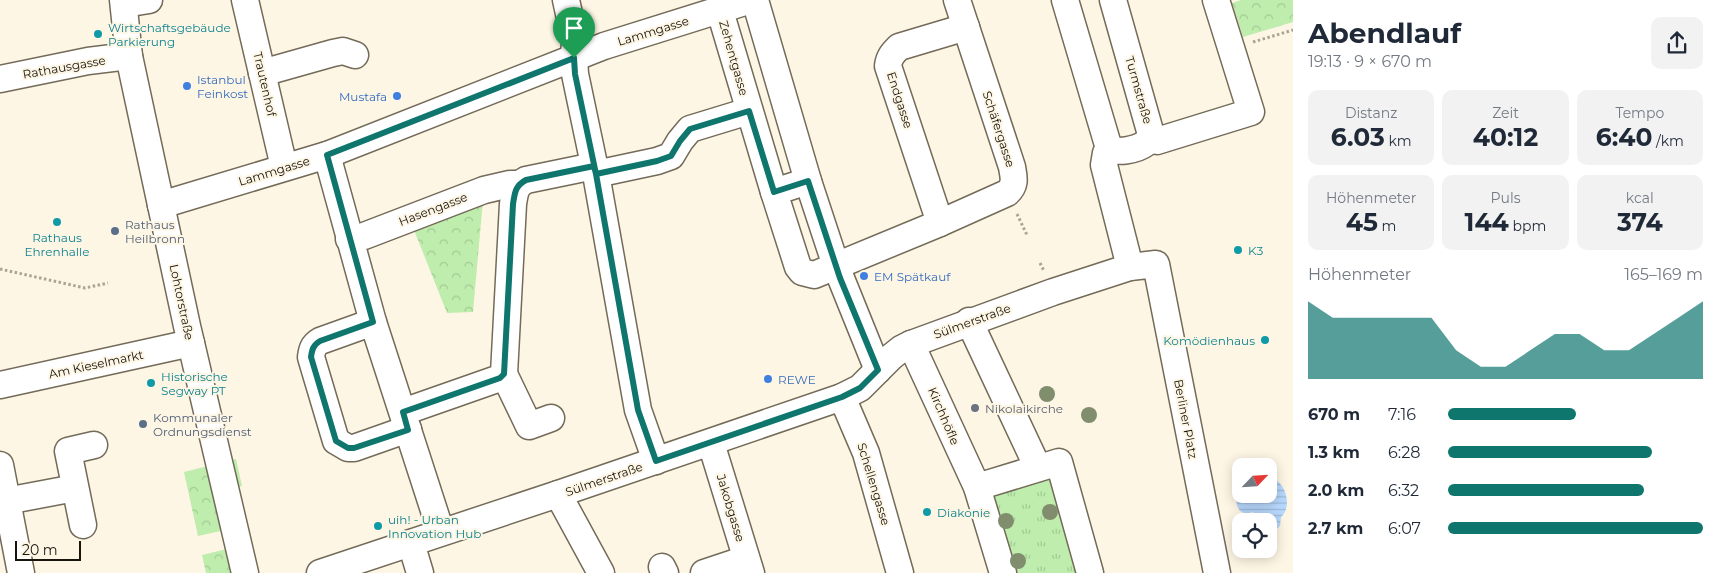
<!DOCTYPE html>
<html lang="de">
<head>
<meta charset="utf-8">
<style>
  body { margin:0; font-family:Montserrat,sans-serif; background:#f2f2f3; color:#1f2937; height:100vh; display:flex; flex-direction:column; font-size:19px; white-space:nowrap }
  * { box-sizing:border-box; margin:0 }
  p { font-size:16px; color:#747a83 }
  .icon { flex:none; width:28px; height:28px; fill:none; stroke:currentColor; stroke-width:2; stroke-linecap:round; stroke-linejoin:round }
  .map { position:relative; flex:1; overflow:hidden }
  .side { display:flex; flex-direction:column; background:#fff; width:425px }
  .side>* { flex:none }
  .needle { width:32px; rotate:65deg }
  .controls { position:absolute; left:1232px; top:458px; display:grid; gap:10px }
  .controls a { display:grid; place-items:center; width:45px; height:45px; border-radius:10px; background:#fff; box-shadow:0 2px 12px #0003; font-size:25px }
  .scale { position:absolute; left:15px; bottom:12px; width:66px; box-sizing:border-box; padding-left:5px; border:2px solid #17140c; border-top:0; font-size:14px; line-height:18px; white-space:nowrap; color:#17140c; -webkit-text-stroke:4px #fef6e5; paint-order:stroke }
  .pin { position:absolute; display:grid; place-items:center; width:42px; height:42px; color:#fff; margin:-51px -21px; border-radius:50% 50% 50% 0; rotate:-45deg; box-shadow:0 0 5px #0007 }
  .pin .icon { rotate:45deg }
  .round { display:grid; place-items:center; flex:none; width:52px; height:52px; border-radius:10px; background:#f2f2f3 }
  .head { display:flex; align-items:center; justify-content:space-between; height:85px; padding:0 15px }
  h1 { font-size:28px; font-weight:700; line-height:38px }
  .metrics { display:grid; grid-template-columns:repeat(3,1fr); gap:8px; height:85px; padding:5px 15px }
  .metrics div { display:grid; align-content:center; border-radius:10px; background:#f2f2f3; text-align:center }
  .metrics b { font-size:25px; font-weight:700 }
  .metrics small { font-size:14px; font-weight:400 }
  .metrics p { font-size:14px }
  .chart { height:140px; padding:10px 15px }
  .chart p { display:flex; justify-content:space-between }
  .chart svg { width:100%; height:90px; margin-top:5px; fill:#0f766e; opacity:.7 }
  ul { padding:0 15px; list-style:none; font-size:16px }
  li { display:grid; grid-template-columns:80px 60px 1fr; align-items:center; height:38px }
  li i { height:12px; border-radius:6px; background:#0f766e }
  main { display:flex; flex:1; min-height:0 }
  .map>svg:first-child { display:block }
</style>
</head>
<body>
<main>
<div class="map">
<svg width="1293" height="573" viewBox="0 0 1293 573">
  <defs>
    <pattern id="grass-tufts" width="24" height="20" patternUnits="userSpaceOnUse" patternTransform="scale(1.25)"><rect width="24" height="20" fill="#beedad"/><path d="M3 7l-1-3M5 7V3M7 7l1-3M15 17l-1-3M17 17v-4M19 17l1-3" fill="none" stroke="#a3ca94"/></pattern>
    <pattern id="forest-crowns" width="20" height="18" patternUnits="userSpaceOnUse" patternTransform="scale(1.25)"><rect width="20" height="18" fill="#beedad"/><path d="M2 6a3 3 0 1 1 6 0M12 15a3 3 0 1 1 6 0" fill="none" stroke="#a3ca94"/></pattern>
    <pattern id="water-rules" width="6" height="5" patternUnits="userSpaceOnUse" patternTransform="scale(1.25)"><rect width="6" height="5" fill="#b7d8fd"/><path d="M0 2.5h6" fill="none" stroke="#9db8d8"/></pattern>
  </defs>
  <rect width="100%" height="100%" fill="#fef6e5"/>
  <!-- grass -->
  <path fill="url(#grass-tufts)" d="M1053,472L1083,573H1010L986,492Z"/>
  <!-- forest -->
  <g fill="url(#forest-crowns)">
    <path d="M1241,0H1293V22L1243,37L1232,3Z"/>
    <path d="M483,200L473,312L447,313L414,230Z"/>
    <path d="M236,459L242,486L217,492L225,530L198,536L184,472Z"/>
    <path d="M231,548L233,573H206L202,555Z"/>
  </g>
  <!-- water -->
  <path fill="url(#water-rules)" d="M1269,477C1286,480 1293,507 1281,517L1280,526L1275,530L1270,531L1269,521H1255V514L1253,512C1241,516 1237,510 1236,499L1241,491V494H1269Z"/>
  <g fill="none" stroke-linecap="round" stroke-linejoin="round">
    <!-- minor casing -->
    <g stroke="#736a58" stroke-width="29">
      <g id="minor">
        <path d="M123,0L129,56L187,326L245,573"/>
        <path d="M245,0L284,167"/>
        <path d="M566,0L575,41L574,58L575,74L596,174L638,410L656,461"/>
        <path d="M755,0L808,181L836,266L878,370"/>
        <path d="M1065,0L1108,145C1114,156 1138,149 1146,143C1150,140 1150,135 1150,131L1113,0"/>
        <path d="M124,4L149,0"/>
        <path d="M720,11L774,192"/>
        <path d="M262,73L333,53L343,51L355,55"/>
        <path d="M0,79L88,61L129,56"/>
        <path d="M1149,139L1157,141L1251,112L1216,0"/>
        <path d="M1110,148L1106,153L1104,165L1130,267"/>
        <path d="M327,155L373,322L441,532"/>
        <path d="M596,174L657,161L671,156L680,141L690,129L749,111"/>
        <path d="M808,181L774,192L798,267L802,272L814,275L940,223L1007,193C1016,185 1014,178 1012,167L957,0"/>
        <path d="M161,205L327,155L604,46L751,0"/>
        <path d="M940,223L888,66C889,57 893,53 899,47L966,27"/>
        <path d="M349,239L364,236L484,190L510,184H519"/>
        <path d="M969,321L1038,468"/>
        <path d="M373,322L320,341C313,345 312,350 311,357L336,441L348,448H354L408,429"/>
        <path d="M911,344L977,487L1003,573"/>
        <path d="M504,374L529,426L551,418"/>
        <path d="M0,385L191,343"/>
        <path d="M842,397L866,453L900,573"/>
        <path d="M403,412L500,378L504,374L513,204C515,192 515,186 526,180L594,166"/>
        <path d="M711,443L751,573"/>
        <path d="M0,465L21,573"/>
        <path d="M977,487L1059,462L1090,573"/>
        <path d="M558,494L601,573"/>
        <path d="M6,501L75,488"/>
        <path d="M83,525L68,451L94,445"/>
        <path d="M411,543L420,573"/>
        <path d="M662,567L665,573"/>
        <path d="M320,573L558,494L842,397L860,388L891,357L901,349L911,344L1053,292L1130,267L1156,264L1217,573"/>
        <path d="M704,573L746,559"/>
      </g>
    </g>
    <!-- path -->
    <g stroke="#aaa496" stroke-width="3" stroke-dasharray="2.5 2.5" stroke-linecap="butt">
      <path d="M1253,42L1293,30"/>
      <path d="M1017,214L1027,235"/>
      <path d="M1040,263L1044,271"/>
      <path d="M0,269L85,288L108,283"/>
    </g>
    <!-- minor -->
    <use href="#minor" stroke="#fff" stroke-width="26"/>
  </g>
  <!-- trees -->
  <g fill="#808e6d">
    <circle cx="1047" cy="394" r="8"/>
    <circle cx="1089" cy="415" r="8"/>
    <circle cx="1050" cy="512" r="8"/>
    <circle cx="1006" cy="521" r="8"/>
    <circle cx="1018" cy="561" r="8"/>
  </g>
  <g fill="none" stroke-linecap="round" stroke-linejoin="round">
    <!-- route casing -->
    <g stroke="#fff" stroke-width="10">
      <path id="route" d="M574,58L327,155L373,322L320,341C313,345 312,350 311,357L336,441L348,448H354L408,430L403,412L500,378L504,374L513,204C515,192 515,186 526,180L594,166L596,174L657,161L671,156L680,141L690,129L749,111L774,192L808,181L840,278L878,370L860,388L842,397L656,461L638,410L596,174L575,74L574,58"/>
    </g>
    <!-- route -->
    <use href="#route" stroke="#0f766e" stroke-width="6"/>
  </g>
  <!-- markers -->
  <g fill="#0f9aa8" stroke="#fef6e5" stroke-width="2">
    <circle cx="98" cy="34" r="5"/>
    <circle cx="57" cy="222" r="5"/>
    <circle cx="1238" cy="250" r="5"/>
    <circle cx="1265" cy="340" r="5"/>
    <circle cx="151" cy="383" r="5"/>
    <circle cx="927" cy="512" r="5"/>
    <circle cx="378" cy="526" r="5"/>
  </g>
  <g fill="#3f7fe0" stroke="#fef6e5" stroke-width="2">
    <circle cx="187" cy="86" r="5"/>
    <circle cx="397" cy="96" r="5"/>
    <circle cx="864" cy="276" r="5"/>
    <circle cx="768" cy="379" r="5"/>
  </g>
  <g fill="#5c6f8a" stroke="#fef6e5" stroke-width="2">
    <circle cx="115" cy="231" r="5"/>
    <circle cx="143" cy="424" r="5"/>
  </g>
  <circle fill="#6b7280" stroke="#fef6e5" stroke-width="2" cx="975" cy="408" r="5"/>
  <g text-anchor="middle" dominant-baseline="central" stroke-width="4" stroke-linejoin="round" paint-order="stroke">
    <!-- culture labels -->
    <g font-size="12" fill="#0d838f" stroke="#fef6e5" text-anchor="start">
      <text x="108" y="27">Wirtschaftsgebäude<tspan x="108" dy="14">Parkierung</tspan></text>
      <text x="57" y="237" text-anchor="middle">Rathaus<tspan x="57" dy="14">Ehrenhalle</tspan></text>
      <text x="1248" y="250">K3</text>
      <text x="1255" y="340" text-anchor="end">Komödienhaus</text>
      <text x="161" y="376">Historische<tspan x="161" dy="14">Segway PT</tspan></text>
      <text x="937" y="512">Diakonie</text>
      <text x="388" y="519">uih! - Urban<tspan x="388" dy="14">Innovation Hub</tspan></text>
    </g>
    <!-- street labels -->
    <g font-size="12" fill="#17140c" stroke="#fef6e5">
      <text transform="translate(653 31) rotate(-17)">Lammgasse</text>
      <text transform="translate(734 58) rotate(74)">Zehentgasse</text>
      <text transform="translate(64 67) rotate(-10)">Rathausgasse</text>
      <text transform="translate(265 84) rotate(77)">Trautenhof</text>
      <text transform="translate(1139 90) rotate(74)">Turmstraße</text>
      <text transform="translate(900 100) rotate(72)">Endgasse</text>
      <text transform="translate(999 129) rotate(72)">Schäfergasse</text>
      <text transform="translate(274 171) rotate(-17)">Lammgasse</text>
      <text transform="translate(433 209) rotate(-21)">Hasengasse</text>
      <text transform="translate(182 302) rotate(78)">Lohtorstraße</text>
      <text transform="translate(972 321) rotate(-20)">Sülmerstraße</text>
      <text transform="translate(96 364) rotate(-12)">Am Kieselmarkt</text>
      <text transform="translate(944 416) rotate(67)">Kirchhöfle</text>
      <text transform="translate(1186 419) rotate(79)">Berliner Platz</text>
      <text transform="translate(604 479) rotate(-19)">Sülmerstraße</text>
      <text transform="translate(874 484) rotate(73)">Schellengasse</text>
      <text transform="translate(731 508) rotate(73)">Jakobgasse</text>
    </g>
    <!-- shop labels -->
    <g font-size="12" fill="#366cbe" stroke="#fef6e5" text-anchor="start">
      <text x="197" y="79">Istanbul<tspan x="197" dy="14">Feinkost</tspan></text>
      <text x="387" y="96" text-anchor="end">Mustafa</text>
      <text x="874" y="276">EM Spätkauf</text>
      <text x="778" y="379">REWE</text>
    </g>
    <!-- service labels -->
    <g font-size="12" fill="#4e5e75" stroke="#fef6e5" text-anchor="start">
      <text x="125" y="224">Rathaus<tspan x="125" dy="14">Heilbronn</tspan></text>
      <text x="153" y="417">Kommunaler<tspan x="153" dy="14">Ordnungsdienst</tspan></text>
    </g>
    <!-- worship labels -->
    <g font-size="12" fill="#5b616d" stroke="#fef6e5" text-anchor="start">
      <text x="985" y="408">Nikolaikirche</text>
    </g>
  </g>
</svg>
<div class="controls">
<a><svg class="needle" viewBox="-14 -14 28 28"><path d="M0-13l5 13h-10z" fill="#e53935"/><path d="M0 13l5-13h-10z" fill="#747a83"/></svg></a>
<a><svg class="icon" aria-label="locate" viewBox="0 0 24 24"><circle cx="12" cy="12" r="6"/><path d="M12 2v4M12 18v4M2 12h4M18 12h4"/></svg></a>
</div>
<div class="scale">20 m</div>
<div class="pin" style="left:574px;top:58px;background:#1e9e55"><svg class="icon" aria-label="arrive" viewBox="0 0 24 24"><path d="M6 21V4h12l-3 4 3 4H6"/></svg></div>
</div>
<section class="side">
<div class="head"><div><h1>Abendlauf</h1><p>19:13 · 9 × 670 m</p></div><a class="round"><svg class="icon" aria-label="share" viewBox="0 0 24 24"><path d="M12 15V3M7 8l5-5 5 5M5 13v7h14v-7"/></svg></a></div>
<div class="metrics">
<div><p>Distanz</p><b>6.03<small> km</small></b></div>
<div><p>Zeit</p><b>40:12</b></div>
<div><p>Tempo</p><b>6:40<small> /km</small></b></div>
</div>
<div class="metrics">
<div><p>Höhenmeter</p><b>45<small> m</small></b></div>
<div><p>Puls</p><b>144<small> bpm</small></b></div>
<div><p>kcal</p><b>374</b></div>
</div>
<div class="chart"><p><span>Höhenmeter</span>165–169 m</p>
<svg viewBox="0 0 160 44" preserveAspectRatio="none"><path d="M0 44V6L10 14L20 14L30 14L40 14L50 14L60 30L70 38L80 38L90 30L100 22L110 22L120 30L130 30L140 22L150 14L160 6V44z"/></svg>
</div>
<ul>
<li><b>670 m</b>7:16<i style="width:50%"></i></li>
<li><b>1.3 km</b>6:28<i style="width:80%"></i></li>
<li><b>2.0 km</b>6:32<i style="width:77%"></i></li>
<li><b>2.7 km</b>6:07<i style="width:100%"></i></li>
</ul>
</section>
</main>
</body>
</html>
